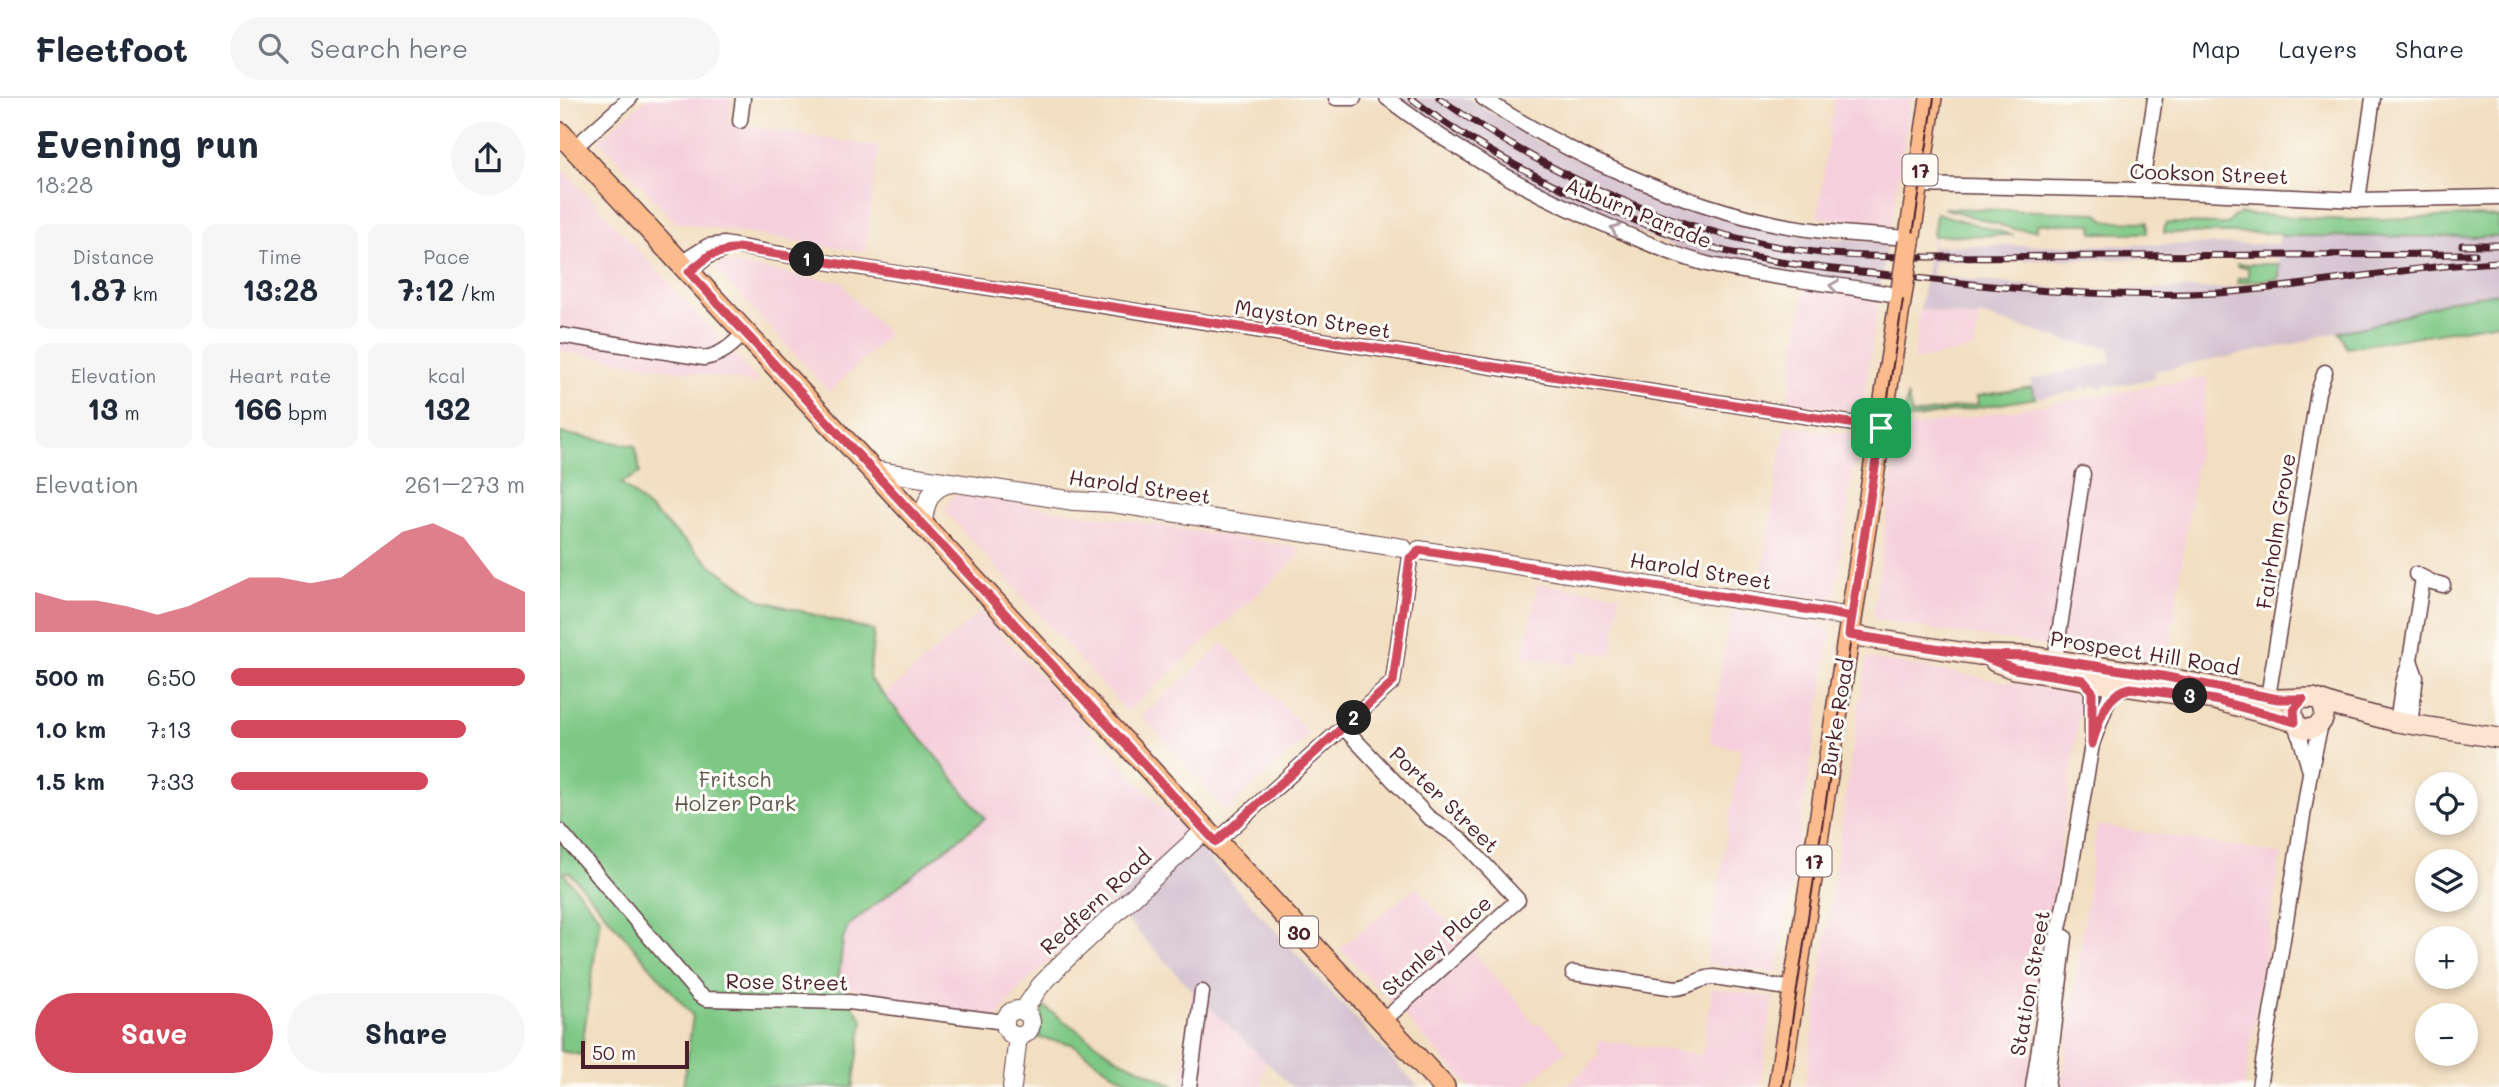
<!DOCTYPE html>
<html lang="en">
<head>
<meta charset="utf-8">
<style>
  body { margin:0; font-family:Mali,sans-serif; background:#f6f6f7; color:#1f2937; height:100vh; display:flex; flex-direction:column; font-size:26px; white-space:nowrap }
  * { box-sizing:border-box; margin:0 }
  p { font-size:23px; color:#747a83 }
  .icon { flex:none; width:38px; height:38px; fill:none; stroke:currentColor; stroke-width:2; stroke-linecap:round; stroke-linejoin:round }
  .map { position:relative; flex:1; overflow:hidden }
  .details { display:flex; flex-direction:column; background:#fff; width:560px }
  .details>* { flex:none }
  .controls { position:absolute; left:1855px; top:674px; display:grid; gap:14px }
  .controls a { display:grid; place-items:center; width:63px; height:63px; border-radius:50%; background:#fff; box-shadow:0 4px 10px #0003; font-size:35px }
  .scale { position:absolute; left:21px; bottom:18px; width:108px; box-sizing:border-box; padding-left:7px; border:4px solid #4a1f2b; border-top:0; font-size:19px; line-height:24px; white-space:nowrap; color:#4a1f2b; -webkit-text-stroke:5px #fdfcf7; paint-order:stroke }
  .pin { position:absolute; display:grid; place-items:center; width:60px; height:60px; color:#fff; margin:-30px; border-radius:14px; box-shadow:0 4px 10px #0006 }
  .km { position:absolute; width:35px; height:35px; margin:-18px; border-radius:50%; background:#222; color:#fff; font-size:19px; line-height:35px; text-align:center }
  .round { display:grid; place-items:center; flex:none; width:74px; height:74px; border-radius:37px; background:#f6f6f7 }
  .headline { display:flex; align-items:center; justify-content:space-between; height:119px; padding:0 35px }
  h1 { font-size:38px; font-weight:800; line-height:52px }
  .metrics { display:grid; grid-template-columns:repeat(3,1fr); gap:10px; height:119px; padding:7px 35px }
  .metrics div { display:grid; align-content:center; border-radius:14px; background:#f6f6f7; text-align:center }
  .metrics b { font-size:30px; font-weight:800 }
  .metrics small { font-size:19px; font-weight:400 }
  .metrics p { font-size:19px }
  .chart { height:196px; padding:14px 35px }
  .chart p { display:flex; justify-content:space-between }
  .chart svg { width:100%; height:126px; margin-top:7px; fill:#d1495b; opacity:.7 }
  .button { display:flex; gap:14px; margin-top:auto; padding:14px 35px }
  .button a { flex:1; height:80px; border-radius:42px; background:#d1495b; color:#fff; font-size:28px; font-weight:800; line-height:80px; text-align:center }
  .button a+a { background:#f6f6f7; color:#1f2937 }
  ul { padding:0 35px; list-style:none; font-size:23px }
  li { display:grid; grid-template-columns:112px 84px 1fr; align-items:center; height:52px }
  li i { height:18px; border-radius:9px; background:#d1495b }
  header { display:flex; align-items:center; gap:42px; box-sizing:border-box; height:98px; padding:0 35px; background:#fff; border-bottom:2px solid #e0e1e3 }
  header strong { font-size:33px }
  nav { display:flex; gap:38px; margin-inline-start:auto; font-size:24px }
  .search { width:490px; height:63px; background:#f6f6f7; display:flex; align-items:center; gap:18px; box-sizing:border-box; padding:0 24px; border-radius:38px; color:#747a83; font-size:26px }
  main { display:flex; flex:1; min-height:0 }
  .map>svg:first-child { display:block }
</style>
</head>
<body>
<header>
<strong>Fleetfoot</strong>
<div class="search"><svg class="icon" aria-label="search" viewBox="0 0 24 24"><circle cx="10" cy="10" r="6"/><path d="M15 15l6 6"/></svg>Search here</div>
<nav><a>Map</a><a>Layers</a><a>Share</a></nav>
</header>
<main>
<section class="details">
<div class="headline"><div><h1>Evening run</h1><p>18:28</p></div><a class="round"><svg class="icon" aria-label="share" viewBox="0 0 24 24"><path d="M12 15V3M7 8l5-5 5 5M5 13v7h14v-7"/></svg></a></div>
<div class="metrics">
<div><p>Distance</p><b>1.87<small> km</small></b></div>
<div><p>Time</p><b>13:28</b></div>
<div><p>Pace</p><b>7:12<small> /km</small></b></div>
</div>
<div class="metrics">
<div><p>Elevation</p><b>13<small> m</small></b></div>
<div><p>Heart rate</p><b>166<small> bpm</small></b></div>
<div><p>kcal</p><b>132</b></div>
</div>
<div class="chart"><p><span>Elevation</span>261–273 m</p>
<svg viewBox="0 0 160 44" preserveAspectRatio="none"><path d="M0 44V30L10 33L20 33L30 35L40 38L50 35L60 30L70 25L80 25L90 27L100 25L110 17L120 9L130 6L140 11L150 25L160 30V44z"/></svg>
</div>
<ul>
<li><b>500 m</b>6:50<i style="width:100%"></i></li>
<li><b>1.0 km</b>7:13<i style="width:80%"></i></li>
<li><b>1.5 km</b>7:33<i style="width:67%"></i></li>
</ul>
<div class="button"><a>Save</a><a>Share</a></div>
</section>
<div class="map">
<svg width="1939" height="989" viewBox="0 0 1939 989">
  <rect width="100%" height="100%" fill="#fdfcf7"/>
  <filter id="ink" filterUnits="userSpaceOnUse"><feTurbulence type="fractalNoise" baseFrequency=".0143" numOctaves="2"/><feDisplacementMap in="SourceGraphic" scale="14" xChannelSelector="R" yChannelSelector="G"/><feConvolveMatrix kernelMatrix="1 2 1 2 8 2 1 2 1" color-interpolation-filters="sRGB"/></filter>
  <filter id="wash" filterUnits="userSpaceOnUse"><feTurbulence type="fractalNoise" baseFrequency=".00686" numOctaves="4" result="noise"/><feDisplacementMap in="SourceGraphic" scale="28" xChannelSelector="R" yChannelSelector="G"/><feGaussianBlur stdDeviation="1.57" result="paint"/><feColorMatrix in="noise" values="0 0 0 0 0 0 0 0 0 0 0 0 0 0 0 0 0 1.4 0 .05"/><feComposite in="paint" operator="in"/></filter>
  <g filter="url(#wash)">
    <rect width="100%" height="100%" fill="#f2dec0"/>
    <!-- built -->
    <g fill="#f5cfdb">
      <path d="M87,0H172L169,25L319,49L305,154L115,124L39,42Z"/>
      <path d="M1275,0H1351L1331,127L1257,119Z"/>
      <path d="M0,68L95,170L201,286L0,253Z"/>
      <path d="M161,164L284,185L290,197L329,236L270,294L156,171Z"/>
      <path d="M1245,191L1318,201L1302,314L1228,303Z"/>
      <path d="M1360,211L1419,220L1414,251L1353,263Z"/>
      <path d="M1648,279L1608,565L1356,529L1317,521L1313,516L1339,331Z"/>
      <path d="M1225,327L1298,338L1275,497L1270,501L1200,490Z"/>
      <path d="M395,396L737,449L740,457L567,614L385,413Z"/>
      <path d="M977,486L1060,496L1052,557L1020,553L1017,567L964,559Z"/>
      <path d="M1171,513L1264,526L1271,537L1217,875L1146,865L1181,651L1149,645Z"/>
      <path d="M420,514L626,735L459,891L433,925L278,887L283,842L293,822L424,720L325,597Z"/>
      <path d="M664,545L750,637L667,713L582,618Z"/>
      <path d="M1307,560L1522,597L1467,989H1245L1293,646Z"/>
      <path d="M1537,727L1721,756L1684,989H1502Z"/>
      <path d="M856,789L961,907L973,926L983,927L1007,952L964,989H910L780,850Z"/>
      <path d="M1152,890L1213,899L1200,989H1006L1038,959V942L1142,957Z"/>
      <path d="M631,891L705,962L701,989H622Z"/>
    </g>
    <!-- industrial -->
    <g fill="#d1bdcc" fill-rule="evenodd">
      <path d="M841,0H908L973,41L1081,90L1163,120L1247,138L1327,144L1320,189L1211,173L1119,151L1037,116L955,75L893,38Z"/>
      <path d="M1373,138V148L1718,146L1719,138L1939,139V195L1892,202L1814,227L1757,239L1739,245L1595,273L1593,281L1553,288L1544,286L1543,290L1532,287L1531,291L1520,289L1519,293L1476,300L1470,282L1551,264L1549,249L1511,244L1420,217L1419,220L1360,211ZM1719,159V185L1654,191L1515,192L1372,178L1373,163Z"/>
      <path d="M626,735L858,989H732L631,891L552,806Z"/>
    </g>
    <!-- green -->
    <g fill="#7ec885" stroke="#647458" stroke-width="2">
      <path d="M1383,110L1538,115L1545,123L1587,124V135H1533L1532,126H1477V132L1454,131Z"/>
      <path d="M1376,115L1448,136L1454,137L1373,138Z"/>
      <path d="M1679,116L1790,122L1913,118L1939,119V139L1721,138V135H1604V128L1607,125L1667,126L1673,119Z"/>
      <path d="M1677,166H1719V180L1678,185V180H1688V169H1678Z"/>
      <path d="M1939,195V225L1787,250L1779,234L1814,227L1892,202Z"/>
      <path d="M1471,289L1476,300L1344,322L1347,297L1352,317L1418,306L1417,298Z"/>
      <path d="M0,335L75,348L80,375L61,385L150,466L200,502L314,533L309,580L369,650L425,720L288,828L283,842L278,886L303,922L293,989H123L133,918L10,775L0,773Z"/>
      <path d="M0,776H4L40,820L21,957L0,953Z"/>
      <path d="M483,908L557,960L614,987V989H579L551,974L512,946L479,940Z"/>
    </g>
  </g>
  <g filter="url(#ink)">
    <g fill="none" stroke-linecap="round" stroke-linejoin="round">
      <!-- minor casing -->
      <g stroke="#633c41" stroke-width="17">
        <g id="minor">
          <path d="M776,0H794"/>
          <path d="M827,0C897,54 976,98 1057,132C1087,145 1116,158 1147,166C1211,181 1277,185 1341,198"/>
          <path d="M923,0C1006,56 1124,108 1222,127C1264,135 1307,137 1350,140"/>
          <path d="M180,23L183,0"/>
          <path d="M14,50L70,0"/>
          <path d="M1357,87L1581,92L1798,102L1939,99"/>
          <path d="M1581,92L1595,0"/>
          <path d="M1798,102L1813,0"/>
          <path d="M121,165L148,148L164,146L271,165L1321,330"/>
          <path d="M129,174L150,157L160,154"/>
          <path d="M0,237L144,260C162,257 173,247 185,234"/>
          <path d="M1856,476L1872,484L1883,487"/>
          <path d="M1495,562L1523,376"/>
          <path d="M1523,581L1532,593V634"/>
          <path d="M1708,599L1758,294L1765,274"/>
          <path d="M1837,624L1843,585L1850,562L1863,480"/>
          <path d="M1736,625L1749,670"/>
          <path d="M1850,627L1856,579L1850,562"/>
          <path d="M784,630L868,719L901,741L958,802L822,924"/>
          <path d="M0,733L138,896L146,901L289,904L445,924"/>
          <path d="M656,744L833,584L850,460"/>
          <path d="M1013,875L1116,890C1130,889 1141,879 1154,879L1234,891"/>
          <path d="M629,989L642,894"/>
          <path d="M1473,989L1493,859L1508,788L1532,646L1550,597L1549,585"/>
          <path d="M1487,989L1505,839"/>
          <path d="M1699,989L1750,675L1761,626"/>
        </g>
      </g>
      <!-- tertiary casing -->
      <g stroke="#633c41" stroke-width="20">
        <g id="tertiary">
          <path d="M311,372L514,403L552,405L843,450"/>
          <path d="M363,427C364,407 370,387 393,385"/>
          <path d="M859,452L1291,519"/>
          <circle cx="458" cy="925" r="13"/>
          <path d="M463,913L480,888L504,863L645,732"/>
          <path d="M452,989L458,938"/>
        </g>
      </g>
      <!-- secondary casing -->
      <g stroke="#633c41" stroke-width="22">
        <g id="secondary">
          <path d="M1288,537L1419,557L1469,558L1588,576L1718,601L1753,600L1779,609L1837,624L1939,640"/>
          <path d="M1435,564L1454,571L1655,602L1735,624"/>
          <path d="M1733,614C1734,644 1778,630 1760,602"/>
        </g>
      </g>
      <!-- primary casing -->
      <g stroke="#633c41" stroke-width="24">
        <g id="primary">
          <path d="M0,35L884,989"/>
          <path d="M1349,144L1371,0"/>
          <path d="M1219,989L1342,191"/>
        </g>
      </g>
      <!-- minor -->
      <use href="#minor" stroke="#fff" stroke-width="14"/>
      <!-- tertiary -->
      <use href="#tertiary" stroke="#fff" stroke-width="18"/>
      <!-- secondary -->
      <use href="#secondary" stroke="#fde4d1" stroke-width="19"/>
      <!-- primary -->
      <use href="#primary" stroke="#fbbb8d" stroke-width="21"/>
      <!-- tram -->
      <path stroke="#4a1f2b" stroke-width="2" d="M1222,989L1374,0"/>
      <!-- rail casing -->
      <g stroke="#4a1f2b" stroke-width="7">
        <g id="rail">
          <path d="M851,0C917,51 992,89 1069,120C1104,134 1140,148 1177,156C1236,169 1297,173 1357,180C1457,192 1556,200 1657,195C1752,189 1844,168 1939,164"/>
          <path d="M879,0C991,79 1124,140 1262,155C1298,159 1333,159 1369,159L1915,156"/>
          <path d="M1902,147H1939"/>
        </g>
      </g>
      <!-- rail -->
      <use href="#rail" stroke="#fdfcf7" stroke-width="4.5" stroke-dasharray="13" stroke-linecap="butt"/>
      <!-- primary-bridge casing -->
      <g stroke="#633c41" stroke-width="24" stroke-linecap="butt">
        <path id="primary-bridge" d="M1342,191L1349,144"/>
      </g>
      <!-- primary-bridge -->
      <use href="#primary-bridge" stroke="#fbbb8d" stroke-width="21"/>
    </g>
    <!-- one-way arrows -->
    <defs><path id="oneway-chevron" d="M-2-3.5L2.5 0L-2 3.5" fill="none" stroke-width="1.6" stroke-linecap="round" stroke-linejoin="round" transform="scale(1.75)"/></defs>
    <g stroke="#ae9aa0">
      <use href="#oneway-chevron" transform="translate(1055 131) rotate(-157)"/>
      <use href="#oneway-chevron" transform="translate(1274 188) rotate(-172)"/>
    </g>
  </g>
  <g fill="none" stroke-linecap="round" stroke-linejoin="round" filter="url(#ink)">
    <!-- route casing -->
    <g stroke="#fff" stroke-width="14">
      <path id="route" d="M1321,330L178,150L150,157L129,174L656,744L833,584L850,460L855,458L859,452L1270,515L1291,519L1289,537H1292L1419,557L1454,571L1523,582L1532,593V646C1539,623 1545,595 1571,590L1655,602L1735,624L1734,611L1743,601H1718L1602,578L1469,558L1419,557L1289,537L1321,330"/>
    </g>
    <!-- route -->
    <use href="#route" stroke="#d1495b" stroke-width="9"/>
  </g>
  <g text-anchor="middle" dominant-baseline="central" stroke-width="6" stroke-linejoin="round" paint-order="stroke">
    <!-- shield labels -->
    <g fill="#fdfcf7" stroke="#806168" stroke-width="2">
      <rect x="1342.5" y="56.5" width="35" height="31" rx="5"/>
      <rect x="1236.5" y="747.5" width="35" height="31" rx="5"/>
      <rect x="720" y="818.5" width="38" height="31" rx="5"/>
    </g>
    <g font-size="19" font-weight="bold" fill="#4a1f2b">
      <text x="1360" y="72">17</text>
      <text x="1254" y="763">17</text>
      <text x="739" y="834">30</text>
    </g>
    <!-- street labels -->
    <g font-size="21" fill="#4a1f2b" stroke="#fdfcf7">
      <text transform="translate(1649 75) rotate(2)">Cookson Street</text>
      <text transform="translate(1079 114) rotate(22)">Auburn Parade</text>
      <text transform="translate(753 220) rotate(9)">Mayston Street</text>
      <text transform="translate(580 388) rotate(8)">Harold Street</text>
      <text transform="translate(1715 433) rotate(-81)">Fairholm Grove</text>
      <text transform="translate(1141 472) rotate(9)">Harold Street</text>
      <text transform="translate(1585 554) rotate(9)">Prospect Hill Road</text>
      <text transform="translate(1276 619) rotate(-81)">Burke Road</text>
      <text transform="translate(885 701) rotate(44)">Porter Street</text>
      <text transform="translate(535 803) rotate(-43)">Redfern Road</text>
      <text transform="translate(876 847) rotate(-42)">Stanley Place</text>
      <text transform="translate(227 883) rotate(1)">Rose Street</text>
      <text transform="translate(1469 885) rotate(-80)">Station Street</text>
    </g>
    <!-- park labels -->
    <g font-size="21" fill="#5c5a4a" stroke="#fdfcf7">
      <text x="175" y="680">Fritsch<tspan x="175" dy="24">Holzer Park</tspan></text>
    </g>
  </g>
</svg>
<div class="controls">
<a><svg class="icon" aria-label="locate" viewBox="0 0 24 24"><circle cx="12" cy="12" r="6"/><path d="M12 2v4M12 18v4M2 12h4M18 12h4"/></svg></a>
<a><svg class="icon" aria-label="layers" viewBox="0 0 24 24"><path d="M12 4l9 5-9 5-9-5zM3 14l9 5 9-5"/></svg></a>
<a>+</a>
<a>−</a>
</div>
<div class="scale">50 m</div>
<div class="pin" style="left:1321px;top:330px;background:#1e9e55"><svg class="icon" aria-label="arrive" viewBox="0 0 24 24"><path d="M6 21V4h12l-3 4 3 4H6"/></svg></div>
<b class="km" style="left:247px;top:161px">1</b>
<b class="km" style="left:794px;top:620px">2</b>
<b class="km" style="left:1630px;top:598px">3</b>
</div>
</main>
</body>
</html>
